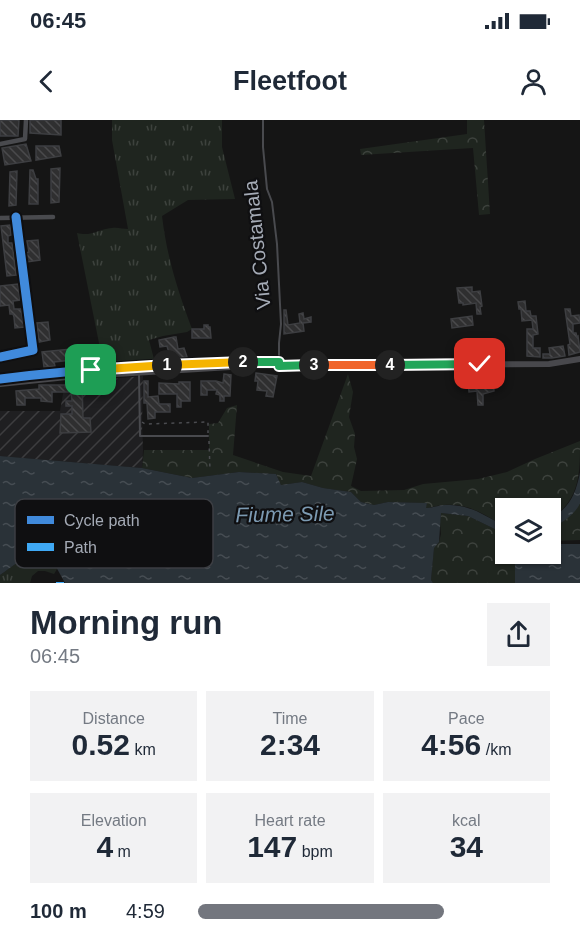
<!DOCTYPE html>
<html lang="en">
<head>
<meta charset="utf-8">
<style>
  body { margin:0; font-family:Arial,sans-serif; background:#f2f2f3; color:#1f2937; height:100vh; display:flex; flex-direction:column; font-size:22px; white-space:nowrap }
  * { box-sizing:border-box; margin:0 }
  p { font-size:20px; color:#747a83 }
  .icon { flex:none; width:33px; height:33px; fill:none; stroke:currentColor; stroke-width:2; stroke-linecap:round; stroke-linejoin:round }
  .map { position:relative; height:463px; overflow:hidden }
  .details { display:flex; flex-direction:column; background:#fff; flex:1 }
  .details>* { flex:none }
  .tools { position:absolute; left:495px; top:378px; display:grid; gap:12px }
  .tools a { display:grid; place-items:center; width:66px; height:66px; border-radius:0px; background:#fff; box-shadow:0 2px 4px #0004; font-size:30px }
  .pin { position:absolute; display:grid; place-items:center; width:51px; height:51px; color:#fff; margin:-26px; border-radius:12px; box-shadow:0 3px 9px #0006 }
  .km { position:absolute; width:30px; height:30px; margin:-15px; border-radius:50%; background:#222; color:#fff; font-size:16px; line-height:30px; text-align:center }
  .round { display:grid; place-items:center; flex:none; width:63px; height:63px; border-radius:0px; background:#f2f2f3 }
  .headline { display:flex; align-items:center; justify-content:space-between; height:102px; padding:0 30px }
  h1 { font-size:33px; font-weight:600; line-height:45px }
  .stats { display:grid; grid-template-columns:repeat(3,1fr); gap:9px; height:102px; padding:6px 30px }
  .stats div { display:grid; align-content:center; border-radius:0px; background:#f2f2f3; text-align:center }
  .stats b { font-size:30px; font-weight:600 }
  .stats small { font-size:16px; font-weight:400 }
  .stats p { font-size:16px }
  ul { padding:0 30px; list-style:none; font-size:20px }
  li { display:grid; grid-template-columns:96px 72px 1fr; align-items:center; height:45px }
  li i { height:15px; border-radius:8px; background:#73767e }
  .status { display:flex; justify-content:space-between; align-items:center; height:42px; padding:0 30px; background:#fff; direction:ltr }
  .status svg { height:16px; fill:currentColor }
  header { display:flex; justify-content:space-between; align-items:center; height:78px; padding:0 30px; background:#fff; font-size:27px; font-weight:600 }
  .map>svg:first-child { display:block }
</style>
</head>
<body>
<div class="status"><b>06:45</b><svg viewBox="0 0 49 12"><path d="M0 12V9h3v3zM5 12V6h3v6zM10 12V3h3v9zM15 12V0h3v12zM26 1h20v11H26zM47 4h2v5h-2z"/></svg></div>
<header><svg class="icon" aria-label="back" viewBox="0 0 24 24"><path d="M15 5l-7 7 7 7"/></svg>Fleetfoot<svg class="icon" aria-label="person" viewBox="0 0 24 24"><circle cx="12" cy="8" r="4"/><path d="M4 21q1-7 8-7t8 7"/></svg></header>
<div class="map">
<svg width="580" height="463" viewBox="0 0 580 463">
  <defs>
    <pattern id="industrial-furrows" width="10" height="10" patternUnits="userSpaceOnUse" patternTransform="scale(1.5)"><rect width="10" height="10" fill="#1f1f21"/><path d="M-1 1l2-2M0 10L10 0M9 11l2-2" fill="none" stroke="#3d3d3f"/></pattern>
    <pattern id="grass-tufts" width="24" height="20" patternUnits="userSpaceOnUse" patternTransform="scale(1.5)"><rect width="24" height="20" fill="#1f251f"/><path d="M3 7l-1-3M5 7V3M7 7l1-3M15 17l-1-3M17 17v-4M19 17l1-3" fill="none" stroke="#3d423d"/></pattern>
    <pattern id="forest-crowns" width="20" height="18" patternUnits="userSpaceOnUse" patternTransform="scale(1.5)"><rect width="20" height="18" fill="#1f251f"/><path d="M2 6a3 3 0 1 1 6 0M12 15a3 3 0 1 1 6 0" fill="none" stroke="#3d423d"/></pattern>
    <pattern id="water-ripples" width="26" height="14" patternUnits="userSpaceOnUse" patternTransform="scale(1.5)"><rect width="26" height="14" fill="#2a3238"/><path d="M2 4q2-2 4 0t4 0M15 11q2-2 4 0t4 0" fill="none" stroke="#464d53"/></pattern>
    <pattern id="building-back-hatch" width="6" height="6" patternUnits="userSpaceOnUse" patternTransform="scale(1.5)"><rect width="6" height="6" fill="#2f2f30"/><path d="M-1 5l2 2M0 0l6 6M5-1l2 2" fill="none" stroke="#4a4a4c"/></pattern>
  </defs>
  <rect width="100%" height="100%" fill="#151515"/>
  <!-- industrial -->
  <path fill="url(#industrial-furrows)" d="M143,256L142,304L143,330L142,348L0,336V291H60L65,263Z"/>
  <!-- grass -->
  <g fill="url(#grass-tufts)">
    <path d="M112,0H222V27L235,79L188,80L162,96C167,138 178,171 192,209L187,212L163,216L149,220L156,247L100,250V228L77,113C91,117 99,109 112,108C117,107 123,109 128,109L112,20Z"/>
    <path d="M37,434C41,436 55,446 57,449L54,454L45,451H38L32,456L30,463H0V455C12,447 22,437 37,434Z"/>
  </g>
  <!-- forest -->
  <g fill="url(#forest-crowns)">
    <path d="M467,0H484L490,94L479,95L473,28L361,35L360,29L467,14Z"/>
    <path d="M348,254L353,272L349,297L355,314L354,327L357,339L351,366L361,371L404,370L423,364L478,359L507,352L535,339L580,321C580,354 580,379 551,399L550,388H506L505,406C484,395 470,383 444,385C437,385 432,388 425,388L427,384L424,383L388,382L374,385L361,382L351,372L323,368L302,362L281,365L276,354L239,352L192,358L142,348L144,330H209V304L218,303L227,288L237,285L233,335L283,352L311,356Z"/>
    <path d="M580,382V420L551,421L550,409C562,403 574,394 580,382Z"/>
    <path d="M441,393L468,396L505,414L506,434H515V463H433L431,460L434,427L439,422L441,414L440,402Z"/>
  </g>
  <!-- water -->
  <g fill="url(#water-ripples)">
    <path d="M0,336L142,348L192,358L239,352L276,354L281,365L302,362L323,368L351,372L361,382L374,385L388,382L427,383L426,388C433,388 439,385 445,385C473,385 482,395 505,406V414L468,396L441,393L439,422L434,428L431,460L433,463H65L55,445L47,442L37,434C22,437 12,447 0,455Z"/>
    <path d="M580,353C580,362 580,374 580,383C576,394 560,404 551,409V399C570,386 575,376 580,353Z"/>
    <path d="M551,424H580V463H515V434H550Z"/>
  </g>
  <!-- building -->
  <g fill="url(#building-back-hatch)" stroke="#3d3e41" stroke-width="1.5">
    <path d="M0,0H19L18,16H0Z"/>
    <path d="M30,0H61V15L30,13Z"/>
    <path d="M26,24L31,41L5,45L2,28Z"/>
    <path d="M36,26H59L61,36L36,40Z"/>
    <path d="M60,48L59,82L51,83V49Z"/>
    <path d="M30,50H33L36,59H38V84H29Z"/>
    <path d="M17,51L16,85L9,86L10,52Z"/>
    <path d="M10,105L11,115L8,116V123H12L16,155L7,156L1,106Z"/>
    <path d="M38,120L40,140L27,142L26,133L29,132L27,121Z"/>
    <path d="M18,164L20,180L13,181L14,189H21L24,207L15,208L14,197L13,194H10L9,185L0,186V166Z"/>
    <path d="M472,167V172L480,171L482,186L480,187L481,194H477L476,183L463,185V183H459L457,168Z"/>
    <path d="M525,181L526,191H530L531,196H536L538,214L533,215V228H540V237L527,236V209H533L532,200L522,201L521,189H519L518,182Z"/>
    <path d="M565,189H570L571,196L579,195L580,203L573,204V213H576L577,217L578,216L580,232L569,235L568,225L570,224Z"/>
    <path d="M284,190H286L288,205L300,203L299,194L303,193L304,199L311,197V202L303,203L304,211L284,214Z"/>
    <path d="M472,196L473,205L452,208L451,199Z"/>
    <path d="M48,202L50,220L39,222L37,203Z"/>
    <path d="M204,205H208V207H210L211,218H192V209H204Z"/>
    <path d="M174,217H176L178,229L184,228L187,237L171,240L167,226L160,227L159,220Z"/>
    <path d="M563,226L565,236L552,238H543V234H550L549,228Z"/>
    <path d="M94,227L95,237L83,239V237L72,238V240L54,242L55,246L44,247L42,232L71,229V232Z"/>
    <path d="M256,253L277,256L273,277L266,276L267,271L257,270L258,261H255Z"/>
    <path d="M224,254L231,255L230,276H224V281H220V275L216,274L217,270H207V275H201V261H216L223,263Z"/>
    <path d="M144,261H148V277L158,276L159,284H170V292H155V298L148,299L147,283H144Z"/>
    <path d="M493,261L494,271L483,274V285H478L477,271L469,272L468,264Z"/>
    <path d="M73,262H82L83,298H90L91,312L60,313L61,294H72V286H66V281H72L71,272H52V282L41,281V278H25V285H17L16,271L39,269V265H65V267H74Z"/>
    <path d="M179,262H190V281H181V287H177V274H159V263L179,264Z"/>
  </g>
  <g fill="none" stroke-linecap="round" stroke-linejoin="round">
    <!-- path -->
    <g stroke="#4b4c50" stroke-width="1.5" stroke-dasharray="3 4.5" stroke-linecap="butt">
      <path d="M142,302L145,304L208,302V313"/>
      <path d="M209,321L210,350"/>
    </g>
    <!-- service -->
    <g stroke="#494a4e" stroke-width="2">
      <path d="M263,0V27L267,69L272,82L277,124L281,204L279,223V245"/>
      <path d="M139,254L140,316H208"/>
    </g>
    <!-- minor -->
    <g stroke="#494a4e" stroke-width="4.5">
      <path d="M0,24L25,19L26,0"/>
      <path d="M0,98L53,97"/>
      <path d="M0,237L33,230L16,97"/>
    </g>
    <!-- secondary -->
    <path stroke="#48484c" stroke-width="6" d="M0,264L67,257L247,246L549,244L580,239"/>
    <!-- quiet -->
    <path stroke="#3fa9f5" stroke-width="8" stroke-dasharray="15 8" stroke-linecap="butt" d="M60,462V463"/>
    <!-- cycleway casing -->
    <g stroke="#0f0f11" stroke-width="13">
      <g id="cycleway">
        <path d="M0,237L33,230L16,97"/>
        <path d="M0,259C92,248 186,242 279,242"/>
      </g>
    </g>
    <!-- cycleway -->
    <use href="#cycleway" stroke="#408adc" stroke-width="9"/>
  </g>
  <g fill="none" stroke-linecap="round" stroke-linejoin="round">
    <!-- split-1 casing -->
    <g stroke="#fff" stroke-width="12">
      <path id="split-1" d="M91,250L167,245"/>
    </g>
    <!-- split-2 casing -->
    <g stroke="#fff" stroke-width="12">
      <path id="split-2" d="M167,245L243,242"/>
    </g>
    <!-- split-3 casing -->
    <g stroke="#fff" stroke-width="12">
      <path id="split-3" d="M243,242H279V246L314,245"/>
    </g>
    <!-- split-4 casing -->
    <g stroke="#fff" stroke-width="12">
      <path id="split-4" d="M314,245H390"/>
    </g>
    <!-- split-5 casing -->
    <g stroke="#fff" stroke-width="12">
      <path id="split-5" d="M390,245L480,244"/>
    </g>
    <!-- split-1 -->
    <use href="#split-1" stroke="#f5b400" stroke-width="8"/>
    <!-- split-2 -->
    <use href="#split-2" stroke="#f5b400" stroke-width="8"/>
    <!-- split-3 -->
    <use href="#split-3" stroke="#22a559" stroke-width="8"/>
    <!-- split-4 -->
    <use href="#split-4" stroke="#f0652b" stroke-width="8"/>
    <!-- split-5 -->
    <use href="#split-5" stroke="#22a559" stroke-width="8"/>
  </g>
  <g text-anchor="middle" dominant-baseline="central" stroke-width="4.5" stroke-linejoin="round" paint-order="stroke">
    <!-- street labels -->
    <g font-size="20" fill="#a5abb6" stroke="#0f0f11">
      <text transform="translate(257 125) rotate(-96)">Via Costamala</text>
    </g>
    <!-- water labels -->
    <g font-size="21" font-style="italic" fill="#7c9ab2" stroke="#0f0f11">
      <text transform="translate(285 394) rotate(-1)">Fiume Sile</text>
    </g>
  </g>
  <!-- legend -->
  <rect x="15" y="379" width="198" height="69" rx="9" fill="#0f0f11" stroke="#3c3e43" stroke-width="1.5"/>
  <rect x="27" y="396" width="27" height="8" fill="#408adc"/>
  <rect x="27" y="423" width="27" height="8" fill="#3fa9f5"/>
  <g font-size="16" fill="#a5abb6">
    <text x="64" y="406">Cycle path</text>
    <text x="64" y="433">Path</text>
  </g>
</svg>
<div class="tools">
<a><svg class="icon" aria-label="layers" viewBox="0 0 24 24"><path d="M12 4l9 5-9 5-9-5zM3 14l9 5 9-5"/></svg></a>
</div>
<div class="pin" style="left:91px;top:250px;background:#1e9e55"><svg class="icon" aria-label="arrive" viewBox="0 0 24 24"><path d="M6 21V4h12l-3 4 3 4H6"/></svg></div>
<div class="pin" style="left:480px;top:244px;background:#d93025"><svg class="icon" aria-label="check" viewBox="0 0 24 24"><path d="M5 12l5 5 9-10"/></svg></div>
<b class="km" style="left:167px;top:245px">1</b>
<b class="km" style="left:243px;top:242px">2</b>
<b class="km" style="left:314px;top:245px">3</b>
<b class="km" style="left:390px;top:245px">4</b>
</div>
<section class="details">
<div class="headline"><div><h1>Morning run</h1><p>06:45</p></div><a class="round"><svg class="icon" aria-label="share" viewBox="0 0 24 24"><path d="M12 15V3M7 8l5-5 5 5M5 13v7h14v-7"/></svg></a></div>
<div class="stats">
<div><p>Distance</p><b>0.52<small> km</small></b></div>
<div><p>Time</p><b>2:34</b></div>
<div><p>Pace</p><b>4:56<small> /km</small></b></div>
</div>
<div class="stats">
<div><p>Elevation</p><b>4<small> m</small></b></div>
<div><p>Heart rate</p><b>147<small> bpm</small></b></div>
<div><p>kcal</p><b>34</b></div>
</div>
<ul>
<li><b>100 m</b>4:59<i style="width:70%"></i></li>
</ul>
</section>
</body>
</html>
